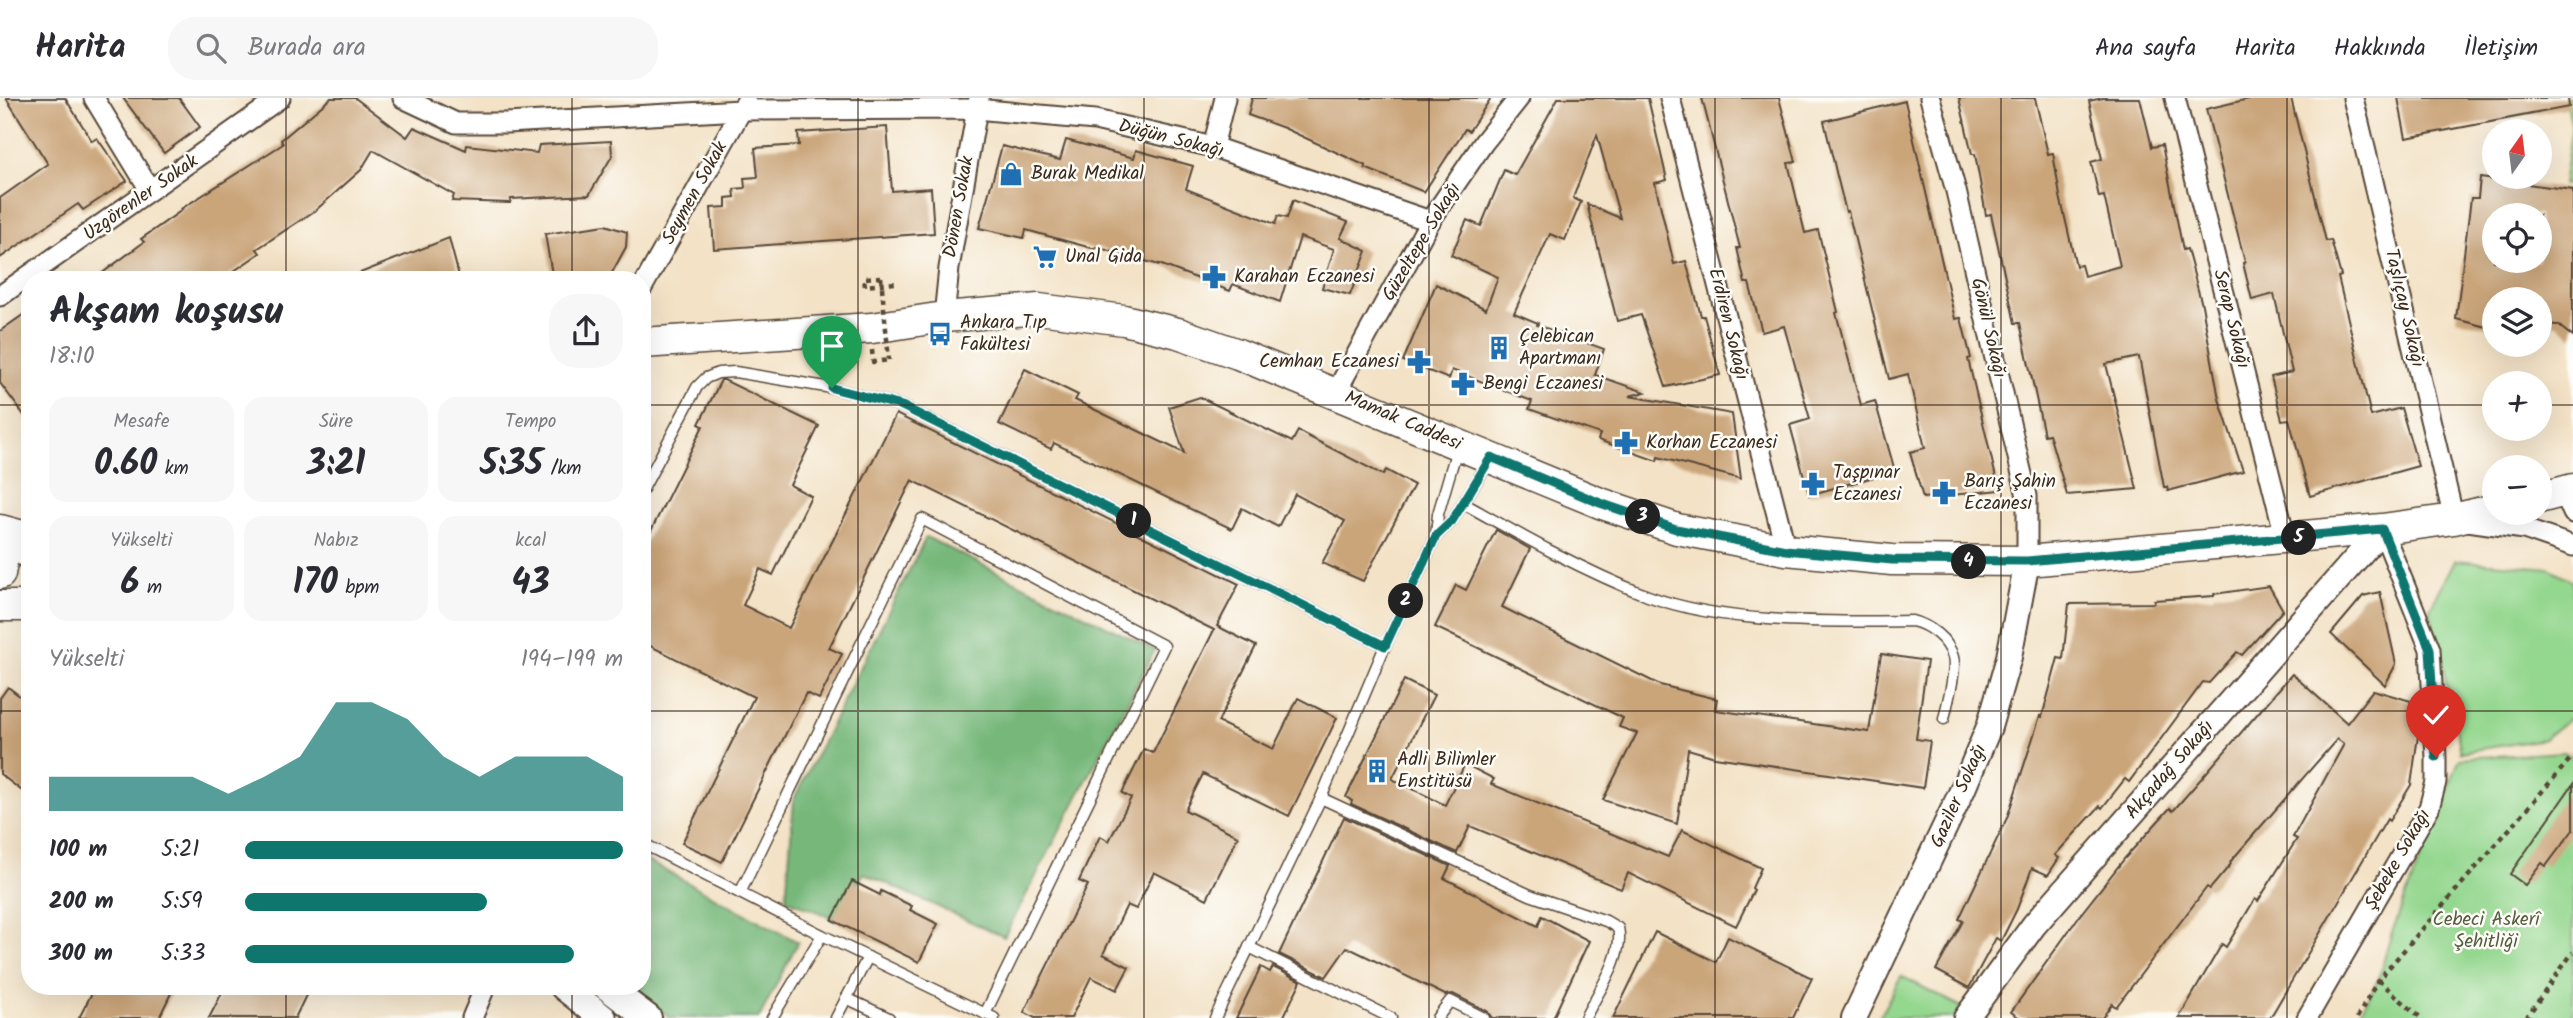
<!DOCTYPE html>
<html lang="tr">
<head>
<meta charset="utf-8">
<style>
  body { margin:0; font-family:Kalam,sans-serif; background:#f7f7f7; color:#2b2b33; height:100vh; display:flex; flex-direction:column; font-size:26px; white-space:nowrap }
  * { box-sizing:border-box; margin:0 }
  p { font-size:23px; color:#7c7c81 }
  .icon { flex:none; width:38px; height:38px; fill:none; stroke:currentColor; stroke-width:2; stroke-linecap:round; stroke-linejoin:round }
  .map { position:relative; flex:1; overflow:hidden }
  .details { position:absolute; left:21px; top:173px; width:630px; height:724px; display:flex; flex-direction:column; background:#fff; border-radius:28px; box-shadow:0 7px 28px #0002 }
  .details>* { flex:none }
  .needle { width:46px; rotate:14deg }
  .buttons { position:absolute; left:2482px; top:21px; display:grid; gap:14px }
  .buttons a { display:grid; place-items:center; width:70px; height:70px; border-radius:50%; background:#fff; box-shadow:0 7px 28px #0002; font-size:35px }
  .pin { position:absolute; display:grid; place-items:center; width:60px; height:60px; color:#fff; margin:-72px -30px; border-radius:50% 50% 50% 0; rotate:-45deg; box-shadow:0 0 7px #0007 }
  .pin .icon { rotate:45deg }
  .km { position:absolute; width:35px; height:35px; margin:-18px; border-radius:50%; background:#222; color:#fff; font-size:19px; line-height:35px; text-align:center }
  .round { display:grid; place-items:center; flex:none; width:74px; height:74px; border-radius:28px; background:#f7f7f7 }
  .headline { display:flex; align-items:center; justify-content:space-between; height:119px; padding:0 28px }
  h1 { font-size:38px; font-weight:700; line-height:52px }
  .metrics { display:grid; grid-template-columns:repeat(3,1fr); gap:10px; height:119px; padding:7px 28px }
  .metrics div { display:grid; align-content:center; border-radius:18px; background:#f7f7f7; text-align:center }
  .metrics b { font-size:35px; font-weight:700 }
  .metrics small { font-size:19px; font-weight:400 }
  .metrics p { font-size:19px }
  .chart { height:196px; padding:14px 28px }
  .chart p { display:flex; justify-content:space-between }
  .chart svg { width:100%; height:126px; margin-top:7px; fill:#0f766e; opacity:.7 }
  ul { padding:0 28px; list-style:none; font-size:23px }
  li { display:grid; grid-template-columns:112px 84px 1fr; align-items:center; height:52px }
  li i { height:18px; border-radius:9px; background:#0f766e }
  header { display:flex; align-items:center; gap:42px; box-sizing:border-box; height:98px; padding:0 35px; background:#fff; border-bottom:2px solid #e1e1e2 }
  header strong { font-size:33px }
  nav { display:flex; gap:38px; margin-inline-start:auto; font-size:24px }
  .search { width:490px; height:63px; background:#f7f7f7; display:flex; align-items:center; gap:18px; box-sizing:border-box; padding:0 24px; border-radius:28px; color:#7c7c81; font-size:26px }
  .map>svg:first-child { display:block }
</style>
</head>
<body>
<header>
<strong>Harita</strong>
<div class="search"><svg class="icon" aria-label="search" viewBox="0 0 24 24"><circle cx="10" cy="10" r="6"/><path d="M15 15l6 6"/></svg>Burada ara</div>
<nav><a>Ana sayfa</a><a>Harita</a><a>Hakkında</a><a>İletişim</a></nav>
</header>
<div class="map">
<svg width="2573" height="920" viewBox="0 0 2573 920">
  <rect width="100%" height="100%" fill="#fdfcf7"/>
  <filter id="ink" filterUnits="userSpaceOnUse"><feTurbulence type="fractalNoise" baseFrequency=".0143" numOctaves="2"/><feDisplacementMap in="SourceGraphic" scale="14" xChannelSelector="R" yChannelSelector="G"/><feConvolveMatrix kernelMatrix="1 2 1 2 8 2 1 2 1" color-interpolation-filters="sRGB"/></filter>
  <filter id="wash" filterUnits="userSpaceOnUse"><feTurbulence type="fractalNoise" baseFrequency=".00686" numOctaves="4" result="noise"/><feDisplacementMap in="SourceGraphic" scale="28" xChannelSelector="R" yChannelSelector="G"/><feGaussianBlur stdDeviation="1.57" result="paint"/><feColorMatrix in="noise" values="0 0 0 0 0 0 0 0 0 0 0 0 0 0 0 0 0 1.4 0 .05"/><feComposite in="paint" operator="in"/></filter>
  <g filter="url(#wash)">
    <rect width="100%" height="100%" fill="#f3e2c6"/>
    <!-- green -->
    <g fill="#94d78f" stroke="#688056" stroke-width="2">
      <path d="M2566,0H2573V87L2563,86L2572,29Z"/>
      <path d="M2455,462L2549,470L2573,483V618L2544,641L2461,654L2430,511Z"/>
      <path d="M2565,654L2573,660V920H2357L2378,882L2392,834L2460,660Z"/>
      <path d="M1901,878L1961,909L1954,920H1879Z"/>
    </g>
    <!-- forest -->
    <g fill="#77b87a" stroke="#59714c" stroke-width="2">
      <path d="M926,439L1155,552L1004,839L864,775L838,822L786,801L794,701Z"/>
      <path d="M642,760L798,844L759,920H671L628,889H642Z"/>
    </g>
    <g id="blocks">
      <!-- building -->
      <g fill="#caa57a" fill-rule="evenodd">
        <path d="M6,0H65L92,43L97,40L127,83L83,112L78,106L0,160V100L48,66Z"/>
        <path d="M123,0H179L200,29L164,55Z"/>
        <path d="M331,0H355L407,39L414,29L466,52L467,47L537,55L539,47L611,43L612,58L589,97L511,101L510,105L452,103L454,97L373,52L361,72L316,112L257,151L260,155L221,182H93L144,144L141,141L182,112L181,111L283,46L281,42Z"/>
        <path d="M1252,0H1491L1469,33L1465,31L1424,94L1365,70L1366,68L1284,30L1248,17Z"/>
        <path d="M1558,0H1648L1667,82L1655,85L1674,166L1686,163L1701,218H1704L1720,277L1666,289L1641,217L1617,223L1587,106L1620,120L1597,37L1573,100L1581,104L1565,142L1550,136L1514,215L1538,225L1537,227L1604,251L1595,277L1645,294L1629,298L1732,316L1741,381L1658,359L1657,363L1598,342L1600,336L1529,311L1532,303L1452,272L1449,281L1403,263L1436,186L1486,211L1498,179L1451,157L1467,122L1481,128L1504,72L1515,77Z"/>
        <path d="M1702,0H1779L1796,64L1788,65L1805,135L1818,132L1838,214L1836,215L1861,307L1875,303L1895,373L1809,397L1790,327L1810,321L1784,228L1762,234L1749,185H1745L1737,150H1740Z"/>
        <path d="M1959,0H2035L2048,56L2053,55L2060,98L2076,168L2081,167L2084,178L2120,168L2104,98L2099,99L2091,64L2102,61L2089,3L2103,0H2140L2152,49L2162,47L2183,152L2187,151L2202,207L2219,301L2243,373L2168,393L2167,389H2164L2139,259L2106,266L2137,391L2067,397L2049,336L2044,337L2020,225H2015L1991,116L1986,117L1975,56H1972Z"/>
        <path d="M2253,0H2291L2326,143L2331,142L2341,178L2338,179L2371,318L2401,310L2418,368L2310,398L2289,321L2282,322L2271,279L2292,274L2274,196L2252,202L2243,165L2245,164L2206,11Z"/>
        <path d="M2398,0H2568L2569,9L2406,40Z"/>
        <path d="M1905,3L1955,221L1961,220L1971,260L1968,261L1999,392L1923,400L1910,354L1925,350L1908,276L1889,281L1848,113L1846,114L1837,78L1824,23Z"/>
        <path d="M887,29L892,93L931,90L934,135L714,151L711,110L726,109V100L735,99L734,91L745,90L744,80L758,79L755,50L799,47L798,35Z"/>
        <path d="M1066,42L1134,60L1136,52L1193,68L1186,91L1275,126L1278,118L1287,120L1293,102L1348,124L1340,140L1367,153L1350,197L1322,190L1334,151L1300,139L1280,204L1233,186L1230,193L1159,166V167L1096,149L1095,151L1026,132L1024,140L979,130L1002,48L1060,62Z"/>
        <path d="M2480,80L2573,92V239L2558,227L2539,226V201H2494V231L2456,221L2471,100H2478ZM2494,117H2539V163H2494Z"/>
        <path d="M605,127L627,134L626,149L608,182H553L545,136Z"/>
        <path d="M449,140L460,182H345V181Z"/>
        <path d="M30,212V325L0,285V233Z"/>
        <path d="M1025,271L1078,297L1075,302L1184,355L1169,309L1200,299L1292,344L1298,333L1383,377L1386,372L1414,387L1363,483L1322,465L1345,423L1295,396L1278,429L1242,410L1232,431L1054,345L1051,351L999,326Z"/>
        <path d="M721,282H724L819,328L790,387L811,398L773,477L760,471L743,507L789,530L896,316L1239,486L1217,528L1256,548L1218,624L1273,651L1298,600L1337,620L1289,718L1203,676L1185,712L1238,738L1207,801L1154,774L1136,811L1127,807L1103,856L1129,869L1117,892L1091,879L1071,920H1035L1024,914L1088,787L1079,783L1100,738L1109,743L1131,700L1122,695L1144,651L1153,655L1214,532L912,382L829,550L842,556L819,601L806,595L722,764L682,745L754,599L642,544V451L703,328L699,326Z"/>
        <path d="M1496,432L1530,451L1502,509L1660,587L1717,601L1715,612L1869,634L1881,556L1927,563L1916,641L1930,643L1923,690L1715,659L1688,651L1677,726L1603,702L1637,635L1619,629L1623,620L1435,529L1456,487L1466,492Z"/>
        <path d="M2269,488L2283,512L2242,557L2237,554L2209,585L2203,584L2129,684L2125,681L2102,710L2100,708L2055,757L2059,760L2048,777L2032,770L2017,811L2001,843L1996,840L1969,890L1936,872L1963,823L1959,821L2007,720L2040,618L2042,619L2058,560L2063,561L2069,506L2154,505V502L2214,498V496Z"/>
        <path d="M2380,494L2396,566L2385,587L2331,536L2363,498Z"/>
        <path d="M2292,576L2347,625L2373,592L2411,603L2418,638L2411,687L2389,723L2387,721L2270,920H2179L2222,846L2226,849L2255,801L2258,803L2297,741L2293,739L2344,646L2337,641L2230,764L2231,766L2210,791L2207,789L2116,909L2112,906L2102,920H2020L2011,914L2080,817L2125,760L2170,710L2173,713Z"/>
        <path d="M1404,582L1434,597L1392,681L1445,707L1465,666L1494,681L1491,686L1668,759L1682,732L1761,770L1752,790L1754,792L1736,828L1628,775L1621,791L1470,728L1457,755L1351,706L1352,703L1346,699Z"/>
        <path d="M8,589L30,606V699L0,676V600Z"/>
        <path d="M2573,686V732L2546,768L2542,765L2525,787L2510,776Z"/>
        <path d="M1344,719L1450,768L1444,780L1538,828L1542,818L1589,843L1553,920H1492L1487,913L1453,896L1445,897L1347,849L1326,879L1279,856Z"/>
        <path d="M852,783L880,797L881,793L912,808L910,812L938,826L919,864L832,822Z"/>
        <path d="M1655,834L1716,864L1728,839L1812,880L1793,920H1613Z"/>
        <path d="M1261,869L1270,874L1273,869L1301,883L1283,920H1236Z"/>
        <path d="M95,889H174L159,920H79Z"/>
        <path d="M225,889H310L295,920H209Z"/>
      </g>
    </g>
  </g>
  <g filter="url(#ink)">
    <use href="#blocks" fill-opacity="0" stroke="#574637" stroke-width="2"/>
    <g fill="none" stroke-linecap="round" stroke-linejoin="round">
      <!-- service casing -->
      <g stroke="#574637" stroke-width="13">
        <g id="service">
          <path d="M642,393L697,289L706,280L718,275L735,274L832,290L902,308L1385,548"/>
          <path d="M1463,405C1523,439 1584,473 1648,498C1727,527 1829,524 1912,523C1929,527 1948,541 1953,559C1957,572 1947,606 1944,621"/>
          <path d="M1436,438L1438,416L1457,351"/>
          <path d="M1321,700L1530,797L1606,823L1618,830C1625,858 1597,895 1585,920"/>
          <path d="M642,745L822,837L994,920"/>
          <path d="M740,795L922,421L1164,548L985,916"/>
          <path d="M1249,849L1391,920"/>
          <path d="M846,900L889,920"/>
          <path d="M772,920L822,837"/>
          <path d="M836,920L868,859"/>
          <path d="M1215,920L1321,700L1385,548L1436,438L1452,423L1489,363"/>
          <path d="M1437,920L1450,903L1484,920"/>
        </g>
      </g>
      <!-- minor casing -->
      <g stroke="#574637" stroke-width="23">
        <g id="minor">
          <path d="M94,0L150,92"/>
          <path d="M403,0L456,25H506L741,12L976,11L1095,22L1213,49L1430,123"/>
          <path d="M1670,0L1786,452"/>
          <path d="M1930,0L1956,93L2027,398V463"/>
          <path d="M2175,0L2286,442"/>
          <path d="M2353,0L2454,421L2524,431L2573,448"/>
          <path d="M1213,49L1225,0"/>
          <path d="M642,190L746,4"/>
          <path d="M0,198L280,0"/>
          <path d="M944,219L949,170L979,0"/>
          <path d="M1336,294L1430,123L1484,44L1519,0"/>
          <path d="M2564,394L2573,415"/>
          <path d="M472,920L485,889"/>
          <path d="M2307,920L2429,710L2436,684V659L2430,551L2382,431"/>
        </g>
      </g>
      <!-- tertiary casing -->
      <g stroke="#574637" stroke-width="28">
        <g id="tertiary">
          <path d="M1854,920L1962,693L1989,629L2009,559L2027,463"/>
          <path d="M1966,920L2034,827L2382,431"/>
        </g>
      </g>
      <!-- secondary casing -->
      <g stroke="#574637" stroke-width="30">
        <g id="secondary">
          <path d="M0,435L30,459"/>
          <path d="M564,889L603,920"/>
          <path d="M607,889L648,920"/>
        </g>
      </g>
      <!-- primary casing -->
      <g stroke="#574637" stroke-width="33">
        <g id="primary">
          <path d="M642,245L872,230L944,219L1039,211L1124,222L1178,235L1238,256L1600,405L1677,431L1786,452L1892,462L2027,463L2382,431L2454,421L2494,411"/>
          <path d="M2539,400L2573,391"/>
          <path d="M0,432L30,440"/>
          <path d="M0,444L3,459L0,476"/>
          <path d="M0,508H30"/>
        </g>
      </g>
      <!-- path -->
      <g stroke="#574637" stroke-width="4.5" stroke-dasharray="5 5" stroke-linecap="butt">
        <path d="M881,179L864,180L865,188L896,185"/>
        <path d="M872,252L873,264L889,262"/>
        <path d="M2378,882L2421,920"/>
        <path d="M2357,920L2378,882L2573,658"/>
        <path d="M2526,920L2573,854"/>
      </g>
      <!-- service -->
      <use href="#service" stroke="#fff" stroke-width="10"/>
      <!-- minor -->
      <use href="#minor" stroke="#fff" stroke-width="19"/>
      <!-- tertiary -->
      <use href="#tertiary" stroke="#fff" stroke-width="24"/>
      <!-- secondary -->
      <use href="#secondary" stroke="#fff" stroke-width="26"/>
      <!-- primary -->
      <use href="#primary" stroke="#fff" stroke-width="30"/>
      <!-- path-bridge -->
      <path stroke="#574637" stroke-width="4.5" stroke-dasharray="5 5" stroke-linecap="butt" d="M881,179L889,262"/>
    </g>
  </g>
  <g fill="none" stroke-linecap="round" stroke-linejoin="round" filter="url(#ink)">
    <!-- route casing -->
    <g stroke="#fff" stroke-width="14">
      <path id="route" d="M832,290L902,308L1385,548L1436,438L1452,423L1491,359L1600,405L1676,431L1786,452L1892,462L2027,463L2382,431L2430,551L2436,659"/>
    </g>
    <!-- route -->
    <use href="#route" stroke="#0f766e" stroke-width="9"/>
  </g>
  <!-- grid -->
  <path fill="none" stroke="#3b2a1e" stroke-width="2" stroke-opacity="0.55" d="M286,0V182M572,0V182M858,0V920M1144,0V920M1429,0V920M1715,0V920M2001,0V920M2287,0V920M0,307H30M642,307H2494M2539,307H2573M0,613H30M642,613H2573M286,889V920M572,889V920"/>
  <!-- icons -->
  <defs>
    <g id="shop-bare" transform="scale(1.89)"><path d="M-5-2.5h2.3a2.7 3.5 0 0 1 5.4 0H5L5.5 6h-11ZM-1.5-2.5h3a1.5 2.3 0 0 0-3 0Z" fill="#1f6fb2" stroke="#fdfcf7" stroke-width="2.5" paint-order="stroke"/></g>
    <g id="supermarket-bare" transform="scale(1.89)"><path d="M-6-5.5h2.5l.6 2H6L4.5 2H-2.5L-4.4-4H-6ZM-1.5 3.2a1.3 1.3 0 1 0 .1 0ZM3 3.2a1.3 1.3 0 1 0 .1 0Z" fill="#1f6fb2" stroke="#fdfcf7" stroke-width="2.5" paint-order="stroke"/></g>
    <g id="pharmacy-bare" transform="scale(1.89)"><path d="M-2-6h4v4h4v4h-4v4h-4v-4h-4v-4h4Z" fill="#1f6fb2" stroke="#fdfcf7" stroke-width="2.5" paint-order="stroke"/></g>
    <g id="bus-bare" transform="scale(1.89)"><path d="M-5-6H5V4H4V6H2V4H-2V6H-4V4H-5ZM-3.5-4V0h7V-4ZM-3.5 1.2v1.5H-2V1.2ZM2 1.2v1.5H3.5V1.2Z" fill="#1f6fb2" stroke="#fdfcf7" stroke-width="2.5" paint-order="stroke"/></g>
    <g id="building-bare" transform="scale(1.89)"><path d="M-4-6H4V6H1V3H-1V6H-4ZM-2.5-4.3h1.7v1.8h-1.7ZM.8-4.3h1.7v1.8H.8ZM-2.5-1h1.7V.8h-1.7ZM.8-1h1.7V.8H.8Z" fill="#1f6fb2" stroke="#fdfcf7" stroke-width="2.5" paint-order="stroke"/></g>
  </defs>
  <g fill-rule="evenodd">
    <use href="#shop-bare" x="1011" y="76"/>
    <use href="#supermarket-bare" x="1045" y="159"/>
    <use href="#pharmacy-bare" x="1214" y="179"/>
    <use href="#bus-bare" x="940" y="236"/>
    <use href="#building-bare" x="1499" y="250"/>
    <use href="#pharmacy-bare" x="1419" y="264"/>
    <use href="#pharmacy-bare" x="1463" y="286"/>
    <use href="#pharmacy-bare" x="1626" y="345"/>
    <use href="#pharmacy-bare" x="1813" y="386"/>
    <use href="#pharmacy-bare" x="1944" y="395"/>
    <use href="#building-bare" x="1377" y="673"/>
  </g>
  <g text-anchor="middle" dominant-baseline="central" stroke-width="5" stroke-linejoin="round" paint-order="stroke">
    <!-- street labels -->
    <g font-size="19" fill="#3b2a1e" stroke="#fdfcf7">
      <text transform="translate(1171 41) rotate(14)">Düğün Sokağı</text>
      <text transform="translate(695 95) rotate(-61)">Seymen Sokak</text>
      <text transform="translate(141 100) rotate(-35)">Uzgörenler Sokak</text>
      <text transform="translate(959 109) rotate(-80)">Dönen Sokak</text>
      <text transform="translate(1422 144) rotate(-59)">Güzeltepe Sokağı</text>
      <text transform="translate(2404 210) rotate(77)">Taşlıçay Sokağı</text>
      <text transform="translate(2231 221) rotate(76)">Serap Sokağı</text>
      <text transform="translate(1728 226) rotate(76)">Erdiren Sokağı</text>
      <text transform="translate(1988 230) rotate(77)">Gönül Sokağı</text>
      <text transform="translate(1403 323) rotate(23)">Mamak Caddesi</text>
      <text transform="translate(2170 672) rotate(-49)">Akçadağ Sokağı</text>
      <text transform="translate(1959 698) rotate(-66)">Gaziler Sokağı</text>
      <text transform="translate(2398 762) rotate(-60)">Şebeke Sokağı</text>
    </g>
    <!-- poi labels -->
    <g font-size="19" fill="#3b2a1e" stroke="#fdfcf7" text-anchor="start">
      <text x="1031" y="76">Burak Medikal</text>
      <text x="1065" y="159">Unal Gida</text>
      <text x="1234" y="179">Karahan Eczanesi</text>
      <text x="960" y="225">Ankara Tıp<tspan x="960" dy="22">Fakültesi</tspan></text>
      <text x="1519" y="239">Çelebican<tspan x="1519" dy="22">Apartmanı</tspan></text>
      <text x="1399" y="264" text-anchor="end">Cemhan Eczanesi</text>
      <text x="1483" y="286">Bengi Eczanesi</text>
      <text x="1646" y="345">Korhan Eczanesi</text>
      <text x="1833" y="375">Taşpınar<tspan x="1833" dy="22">Eczanesi</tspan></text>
      <text x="1964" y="384">Barış Şahin<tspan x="1964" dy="22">Eczanesi</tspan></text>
      <text x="1397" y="662">Adli Bilimler<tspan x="1397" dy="22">Enstitüsü</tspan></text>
    </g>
    <!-- park labels -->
    <g font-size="19" fill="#565e40" stroke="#fdfcf7">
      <text x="2486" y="822">Cebeci Askerî<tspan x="2486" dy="22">Şehitliği</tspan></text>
    </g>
  </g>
</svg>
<div class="buttons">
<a><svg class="needle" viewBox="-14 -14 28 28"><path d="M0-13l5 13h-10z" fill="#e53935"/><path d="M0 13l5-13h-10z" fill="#7c7c81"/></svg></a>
<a><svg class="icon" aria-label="locate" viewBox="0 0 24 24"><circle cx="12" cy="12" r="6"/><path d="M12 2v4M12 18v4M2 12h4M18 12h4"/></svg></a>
<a><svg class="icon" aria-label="layers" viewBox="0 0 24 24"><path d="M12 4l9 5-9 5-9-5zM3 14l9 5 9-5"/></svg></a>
<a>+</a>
<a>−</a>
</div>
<div class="pin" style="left:832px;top:290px;background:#1e9e55"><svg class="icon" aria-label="arrive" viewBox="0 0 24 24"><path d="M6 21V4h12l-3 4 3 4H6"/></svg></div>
<div class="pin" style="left:2436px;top:659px;background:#d93025"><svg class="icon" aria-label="check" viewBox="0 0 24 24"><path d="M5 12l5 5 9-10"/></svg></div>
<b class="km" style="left:1134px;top:423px">1</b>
<b class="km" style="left:1406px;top:503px">2</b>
<b class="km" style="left:1643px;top:419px">3</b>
<b class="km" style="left:1969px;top:464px">4</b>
<b class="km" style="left:2299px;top:440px">5</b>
<section class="details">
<div class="headline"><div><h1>Akşam koşusu</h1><p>18:10</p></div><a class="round"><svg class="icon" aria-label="share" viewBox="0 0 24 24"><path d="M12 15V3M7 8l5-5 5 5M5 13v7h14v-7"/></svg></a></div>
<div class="metrics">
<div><p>Mesafe</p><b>0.60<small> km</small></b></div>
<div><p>Süre</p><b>3:21</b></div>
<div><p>Tempo</p><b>5:35<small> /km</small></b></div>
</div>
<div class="metrics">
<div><p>Yükselti</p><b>6<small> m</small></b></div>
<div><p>Nabız</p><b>170<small> bpm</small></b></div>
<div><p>kcal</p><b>43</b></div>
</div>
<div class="chart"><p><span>Yükselti</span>194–199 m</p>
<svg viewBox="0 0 160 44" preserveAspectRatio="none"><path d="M0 44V32L10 32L20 32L30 32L40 32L50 38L60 32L70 25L80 6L90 6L100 12L110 25L120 32L130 25L140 25L150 25L160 32V44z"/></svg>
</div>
<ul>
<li><b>100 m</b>5:21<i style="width:100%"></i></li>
<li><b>200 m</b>5:59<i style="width:64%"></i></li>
<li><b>300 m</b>5:33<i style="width:87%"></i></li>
</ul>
</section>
</div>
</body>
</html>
